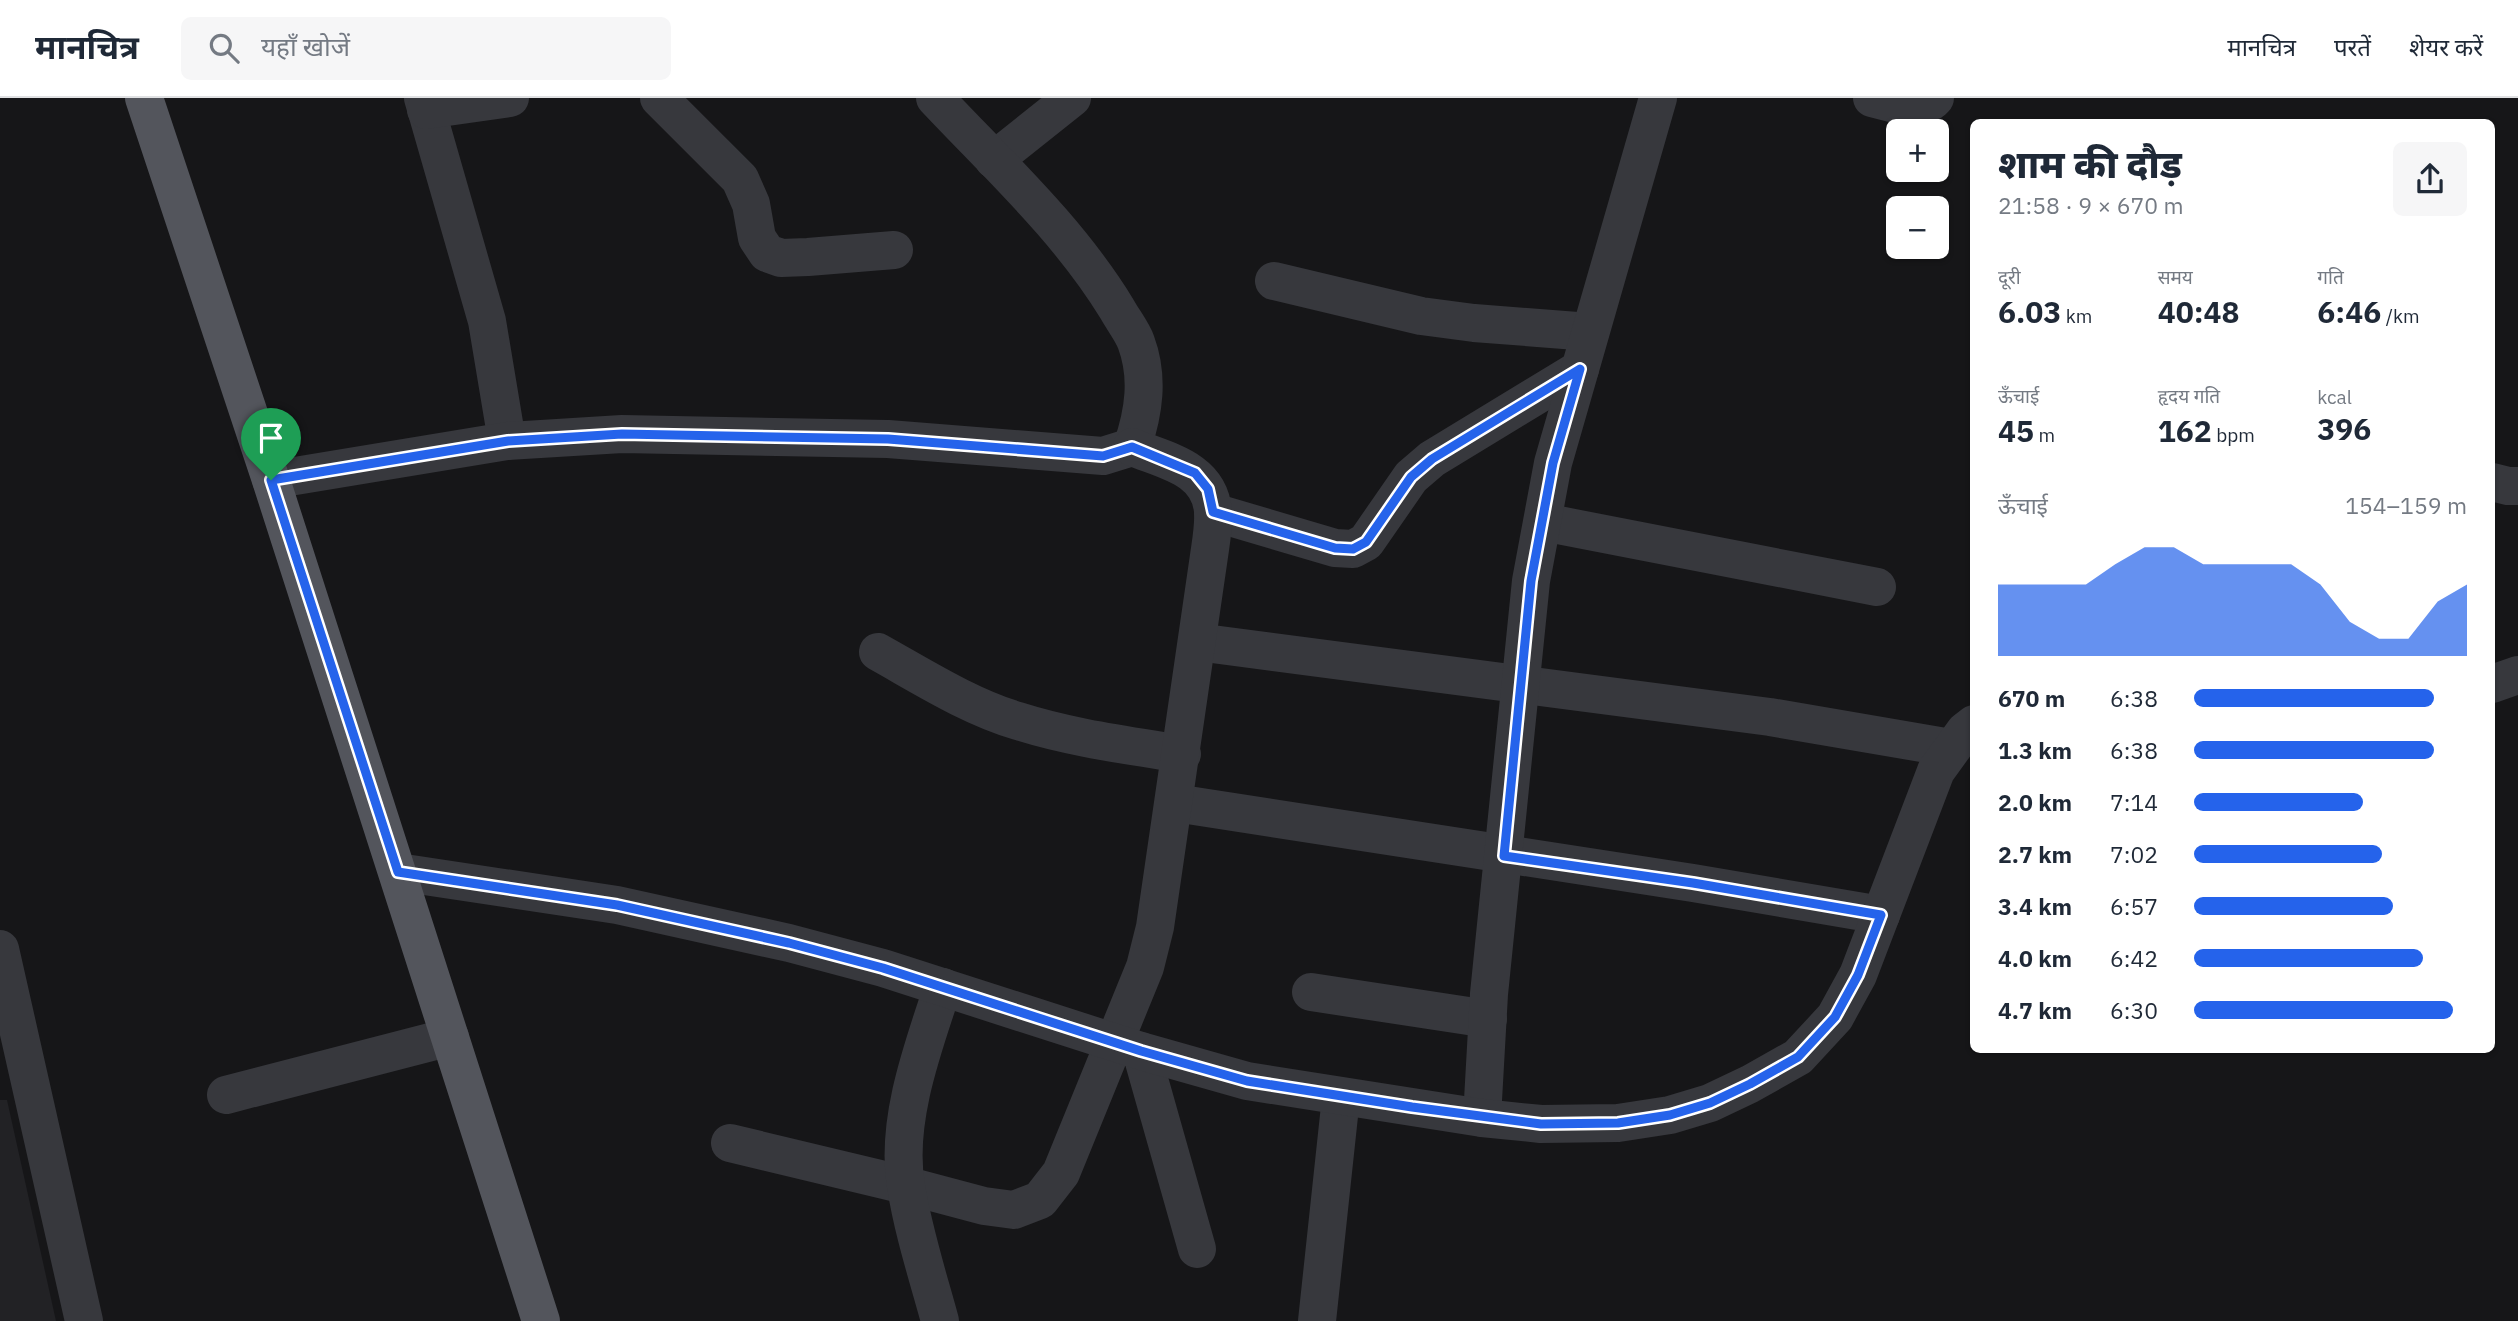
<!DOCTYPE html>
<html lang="hi">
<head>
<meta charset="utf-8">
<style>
  body { margin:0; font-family:"IBM Plex Sans","Noto Sans Devanagari",sans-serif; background:#f6f6f7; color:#1f2937; height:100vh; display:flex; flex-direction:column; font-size:26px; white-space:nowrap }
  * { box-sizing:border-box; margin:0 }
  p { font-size:23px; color:#747a83 }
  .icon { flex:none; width:38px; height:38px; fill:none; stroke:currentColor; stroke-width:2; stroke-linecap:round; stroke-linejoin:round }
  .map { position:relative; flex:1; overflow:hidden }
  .drawer { position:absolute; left:1970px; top:21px; width:525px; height:934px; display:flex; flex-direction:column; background:#fff; border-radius:10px; box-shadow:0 2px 5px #0004 }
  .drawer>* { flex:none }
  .fabs { position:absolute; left:1886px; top:21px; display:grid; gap:14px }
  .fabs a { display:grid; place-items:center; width:63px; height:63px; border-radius:10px; background:#fff; box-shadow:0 2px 5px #0004; font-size:35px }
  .pin { position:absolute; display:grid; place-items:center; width:60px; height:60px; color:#fff; margin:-72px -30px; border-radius:50% 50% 50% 0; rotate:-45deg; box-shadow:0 0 7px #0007 }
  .pin .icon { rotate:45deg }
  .round { display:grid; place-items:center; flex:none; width:74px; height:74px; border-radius:10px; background:#f6f6f7 }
  .head { display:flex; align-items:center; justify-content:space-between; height:119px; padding:0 28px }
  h1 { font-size:38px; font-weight:800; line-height:52px }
  .stats { display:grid; grid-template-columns:repeat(3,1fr); gap:10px; height:119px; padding:7px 28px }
  .stats div { display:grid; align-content:center }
  .stats b { font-size:30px; font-weight:800 }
  .stats small { font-size:19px; font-weight:400 }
  .stats p { font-size:19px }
  .chart { height:196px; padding:14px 28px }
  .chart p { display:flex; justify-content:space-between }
  .chart svg { width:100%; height:126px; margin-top:7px; fill:#2563eb; opacity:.7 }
  ul { padding:0 28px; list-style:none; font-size:23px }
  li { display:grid; grid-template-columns:112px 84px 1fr; align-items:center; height:52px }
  li i { height:18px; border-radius:9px; background:#2563eb }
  header { display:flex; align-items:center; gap:42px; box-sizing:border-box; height:98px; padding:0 35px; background:#fff; border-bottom:2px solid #e0e1e3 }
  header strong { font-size:33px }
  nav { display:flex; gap:38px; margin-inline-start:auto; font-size:24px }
  .search { width:490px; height:63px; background:#f6f6f7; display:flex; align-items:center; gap:18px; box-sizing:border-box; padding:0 24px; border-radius:10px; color:#747a83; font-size:26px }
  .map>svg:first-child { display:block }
</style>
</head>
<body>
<header>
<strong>मानचित्र</strong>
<div class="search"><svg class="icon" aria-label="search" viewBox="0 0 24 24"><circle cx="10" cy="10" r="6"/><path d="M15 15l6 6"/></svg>यहाँ खोजें</div>
<nav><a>मानचित्र</a><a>परतें</a><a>शेयर करें</a></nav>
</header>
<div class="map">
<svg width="2518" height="1223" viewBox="0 0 2518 1223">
  <rect width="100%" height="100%" fill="#161618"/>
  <!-- built -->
  <path fill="#222225" d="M0,1002H7L56,1223H0Z"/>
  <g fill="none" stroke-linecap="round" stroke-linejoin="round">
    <!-- minor -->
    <g stroke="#37383d" stroke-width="38">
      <path d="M423,0L487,223L507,343"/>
      <path d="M659,0L740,81L751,106L757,140L767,155L781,160L808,159L894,152"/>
      <path d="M1872,0L1907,9L1932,3L1935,0"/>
      <path d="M426,12L510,0"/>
      <path d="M994,62L1072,0"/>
      <path d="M1274,183L1421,218L1474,225L1590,234"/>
      <path d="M271,382L507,343L622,336L888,341L1103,358L1132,349C1144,314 1149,279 1136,244C1132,233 1123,222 1117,211C1069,132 998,67 935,0"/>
      <path d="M2492,384L2508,388H2518"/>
      <path d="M1213,414L1335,450L1353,451L1366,444L1411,379L1432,361L1580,271"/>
      <path d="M1543,424L1877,489"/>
      <path d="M1197,544L1770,619L1951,650"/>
      <path d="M878,554C923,579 968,608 1018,623C1071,640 1127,647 1182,656"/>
      <path d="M1175,705L1693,785L1881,817"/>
      <path d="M0,851L84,1223"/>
      <path d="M1311,894L1488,921"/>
      <path d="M1141,953L1197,1151"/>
      <path d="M226,997L450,939"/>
      <path d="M1482,1020L1489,896L1531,483L1553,365L1658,0"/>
      <path d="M730,1045L905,1087L984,1108L1014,1112L1040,1102L1061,1075L1145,869L1155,829L1209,458C1211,444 1214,428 1213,413C1209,370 1166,363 1132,349"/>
      <path d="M940,1223C928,1179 913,1133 906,1088C895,1024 923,949 943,889"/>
      <path d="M1317,1223L1341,999"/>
    </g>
    <!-- tertiary -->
    <g stroke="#37383d" stroke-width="38">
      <path d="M2492,586L2518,577"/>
      <path d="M398,774L617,807L789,845L883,870L1141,953L1247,983L1482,1020L1541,1026L1618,1025L1670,1017L1710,1005L1750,986L1798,959L1835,919L1858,877L1936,673L1965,633L1974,626"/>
    </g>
    <!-- primary -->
    <path stroke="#53555c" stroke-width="38" d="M144,0L271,382L541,1223"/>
  </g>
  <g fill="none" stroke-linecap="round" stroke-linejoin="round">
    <!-- route casing -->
    <g stroke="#fff" stroke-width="14">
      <path id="route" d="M1580,271L1553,365L1531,483L1504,758L1693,785L1881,817L1858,877L1835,919L1798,959L1750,986L1710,1005L1670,1017L1618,1025L1541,1026L1412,1009L1247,983L1141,953L883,870L789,845L617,807L398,774L271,382L508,343L622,336L888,341L1103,358L1132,349L1195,375L1208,391L1213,414L1335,450L1353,451L1366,444L1411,379L1432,361Z"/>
    </g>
    <!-- route -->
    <use href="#route" stroke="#2563eb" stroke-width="9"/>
  </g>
</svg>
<div class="fabs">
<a>+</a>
<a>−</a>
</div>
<div class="pin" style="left:271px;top:382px;background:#1e9e55"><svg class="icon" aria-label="arrive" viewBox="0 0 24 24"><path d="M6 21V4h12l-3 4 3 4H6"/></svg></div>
<section class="drawer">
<div class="head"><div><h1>शाम की दौड़</h1><p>21:58 · 9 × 670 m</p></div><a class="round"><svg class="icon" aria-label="share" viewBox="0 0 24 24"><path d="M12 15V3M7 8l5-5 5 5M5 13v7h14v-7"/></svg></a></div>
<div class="stats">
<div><p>दूरी</p><b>6.03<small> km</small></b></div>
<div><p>समय</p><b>40:48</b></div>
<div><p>गति</p><b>6:46<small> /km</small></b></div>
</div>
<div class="stats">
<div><p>ऊँचाई</p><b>45<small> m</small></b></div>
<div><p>हृदय गति</p><b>162<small> bpm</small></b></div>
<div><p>kcal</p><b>396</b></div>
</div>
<div class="chart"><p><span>ऊँचाई</span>154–159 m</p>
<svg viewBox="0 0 160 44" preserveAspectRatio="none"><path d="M0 44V19L10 19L20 19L30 19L40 12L50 6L60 6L70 12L80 12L90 12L100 12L110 19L120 32L130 38L140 38L150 25L160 19V44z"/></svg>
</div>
<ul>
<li><b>670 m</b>6:38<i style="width:88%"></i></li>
<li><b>1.3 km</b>6:38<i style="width:88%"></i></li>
<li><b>2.0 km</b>7:14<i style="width:62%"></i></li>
<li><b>2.7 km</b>7:02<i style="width:69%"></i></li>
<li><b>3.4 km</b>6:57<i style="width:73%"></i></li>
<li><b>4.0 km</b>6:42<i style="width:84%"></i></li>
<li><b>4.7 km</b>6:30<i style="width:95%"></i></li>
</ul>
</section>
</div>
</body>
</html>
